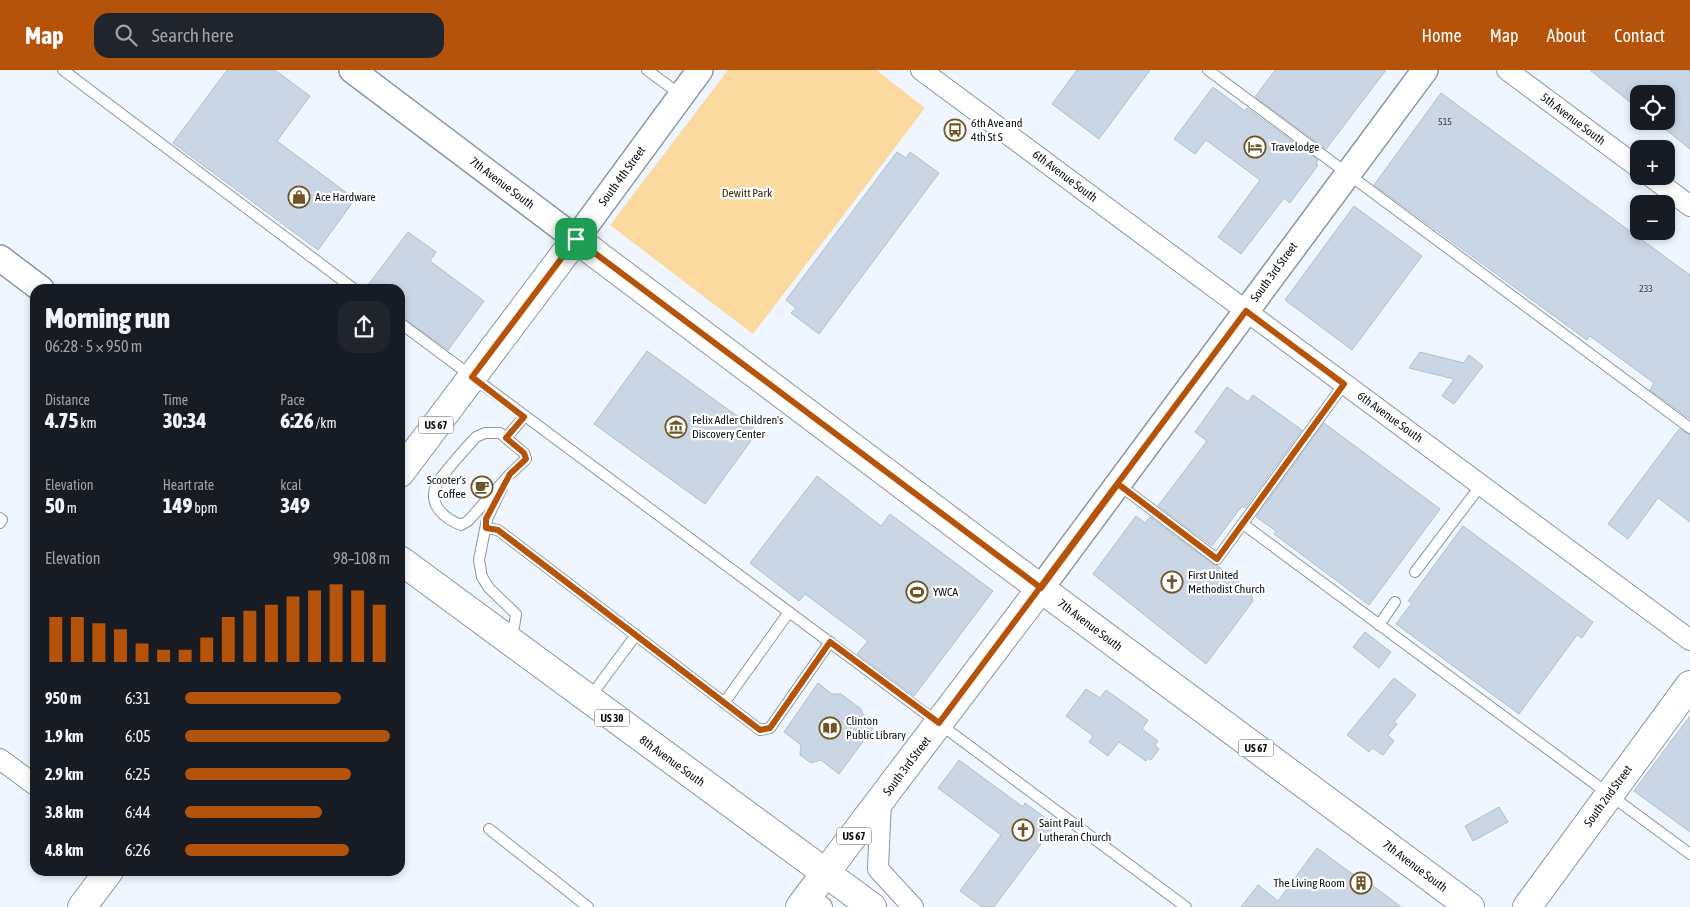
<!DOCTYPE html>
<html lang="en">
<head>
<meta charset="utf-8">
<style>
  body { margin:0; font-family:"Asap Condensed",sans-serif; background:#20242c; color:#f1f3f6; height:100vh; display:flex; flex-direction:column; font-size:19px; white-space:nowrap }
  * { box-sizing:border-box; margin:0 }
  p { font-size:16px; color:#9ea1a6 }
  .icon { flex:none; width:28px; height:28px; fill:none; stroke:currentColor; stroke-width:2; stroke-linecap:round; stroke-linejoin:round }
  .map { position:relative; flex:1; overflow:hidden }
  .drawer { position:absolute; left:30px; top:214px; width:375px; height:592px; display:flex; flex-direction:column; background:#171b24; border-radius:15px; box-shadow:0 2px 8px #0003 }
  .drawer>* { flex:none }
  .fabs { position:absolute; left:1630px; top:15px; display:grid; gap:10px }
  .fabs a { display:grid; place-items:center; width:45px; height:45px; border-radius:10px; background:#171b24; box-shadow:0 2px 8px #0003; font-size:25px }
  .pin { position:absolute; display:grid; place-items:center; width:42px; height:42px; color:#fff; margin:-21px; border-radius:10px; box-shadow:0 2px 8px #0006 }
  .round { display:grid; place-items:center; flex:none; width:52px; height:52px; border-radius:15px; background:#20242c }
  .head { display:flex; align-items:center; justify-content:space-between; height:85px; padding:0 15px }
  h1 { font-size:28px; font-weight:800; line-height:38px }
  .figures { display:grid; grid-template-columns:repeat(3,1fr); gap:8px; height:85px; padding:5px 15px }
  .figures div { display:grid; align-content:center }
  .figures b { font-size:21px; font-weight:800 }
  .figures small { font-size:14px; font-weight:400 }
  .figures p { font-size:14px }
  .chart { height:140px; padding:10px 15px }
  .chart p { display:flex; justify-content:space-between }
  .chart svg { width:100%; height:90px; margin-top:5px; stroke:#b45309; stroke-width:6 }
  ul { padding:0 15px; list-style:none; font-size:16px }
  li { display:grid; grid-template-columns:80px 60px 1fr; align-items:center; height:38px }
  li i { height:12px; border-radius:6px; background:#b45309 }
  header { display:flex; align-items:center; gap:30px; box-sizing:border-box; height:70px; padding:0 25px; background:#b45309; color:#fff }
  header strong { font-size:24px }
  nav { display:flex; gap:28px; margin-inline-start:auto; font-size:18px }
  .search { width:350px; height:45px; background:#20242c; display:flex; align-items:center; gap:12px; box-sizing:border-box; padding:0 18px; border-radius:15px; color:#9ea1a6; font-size:19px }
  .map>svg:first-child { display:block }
</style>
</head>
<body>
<header>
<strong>Map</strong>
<div class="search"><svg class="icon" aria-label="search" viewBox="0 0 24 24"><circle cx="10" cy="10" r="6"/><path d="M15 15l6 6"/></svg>Search here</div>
<nav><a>Home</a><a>Map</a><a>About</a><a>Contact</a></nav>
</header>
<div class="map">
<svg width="1690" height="837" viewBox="0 0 1690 837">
  <rect width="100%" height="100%" fill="#eff6ff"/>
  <!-- green -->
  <path fill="#fcd99e" d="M728,0H876L925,38L753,264L610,155Z"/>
  <!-- building -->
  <g fill="#cad6e4" stroke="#b4bfcd">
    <path d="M227,0H275L310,26L277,71L355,129L318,180L173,73Z"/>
    <path d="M1077,0H1150L1099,69L1052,34Z"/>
    <path d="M1275,0H1386L1326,79L1255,27Z"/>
    <path d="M1590,0H1690V79L1655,51H1666V24H1639V39Z"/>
    <path d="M1213,17L1245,41L1247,38L1318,90L1316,94L1318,95L1290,133L1284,128L1241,184L1218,167L1260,110L1206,70L1195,84L1174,69Z"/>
    <path d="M1441,23L1690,205V349L1650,320L1654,313L1590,266L1587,270L1374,115Z"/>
    <path d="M897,82L906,88L910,82L939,103L819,264L791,243L796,238L786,230Z"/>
    <path d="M1354,136L1422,186L1352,280L1285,230Z"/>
    <path d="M408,162L436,182L430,191L484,231L448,280L400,246V219H365Z"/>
    <path d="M647,281L758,361L705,434L594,354Z"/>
    <path d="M1420,282L1464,293L1469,285L1483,296L1454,334L1442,326L1454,309L1409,298Z"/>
    <path d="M1227,317L1248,332L1253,325L1302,360L1245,438L1242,436L1212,476L1158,436L1207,371L1195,362Z"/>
    <path d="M1324,353L1440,439L1369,535L1274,464L1276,461L1256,447Z"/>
    <path d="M1679,359L1690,365V452L1658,428L1628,469L1608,454Z"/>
    <path d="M817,406L881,456L890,444L993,521L914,626L857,584L868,571L805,524L799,531L750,493Z"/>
    <path d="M1136,446L1145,453L1150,447L1213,494L1218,496L1251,521L1253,531L1206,594L1093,504Z"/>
    <path d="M1463,456L1593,552L1582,568L1577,565L1519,644L1396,554L1412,533L1408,531Z"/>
    <path d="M1365,562L1391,582L1379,598L1353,577Z"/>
    <path d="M1394,608L1416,625L1394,652L1397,654L1388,665L1394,671L1383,685L1372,678L1369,682L1347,665Z"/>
    <path d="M818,613L832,624H841L861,639L863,644L876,654L839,704L821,690L811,693L800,685L801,675L784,662Z"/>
    <path d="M1086,619L1100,628L1106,620L1148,650L1142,659L1158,671L1155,675L1159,679L1151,690L1148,688L1146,691L1119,672L1108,686L1089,672L1093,666L1066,646Z"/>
    <path d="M1690,646V762L1634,721Z"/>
    <path d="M959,690L1023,737L1025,733L1055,755L994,837H982L960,821L1001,765L938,718Z"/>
    <path d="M1499,737L1508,752L1473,771L1465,756Z"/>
    <path d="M1317,778L1358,808L1359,805L1401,837H1241L1258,815L1278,831Z"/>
  </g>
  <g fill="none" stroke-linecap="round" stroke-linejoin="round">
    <!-- service casing -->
    <g stroke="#8b96a4" stroke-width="12">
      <g id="service">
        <path d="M63,0L354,219"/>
        <path d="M647,0L681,25"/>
        <path d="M1208,0L1690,358"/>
        <path d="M400,253L1186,837"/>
        <path d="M485,363H500L524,383L526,389L510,404L468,451L461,455C445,449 428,435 436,416C440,406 467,377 476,367Z"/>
        <path d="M506,368L524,347"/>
        <path d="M1118,414L1217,489L1344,314"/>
        <path d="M502,418L487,449L479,490L482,507L489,518L516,544L514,557L505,567"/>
        <path d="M0,448L2,450L0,453"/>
        <path d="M1243,454L1690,784"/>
        <path d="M486,458L498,460L760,660L770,658L830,572"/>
        <path d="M1415,502L1481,415"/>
        <path d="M1379,555L1395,532"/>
        <path d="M590,627L636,565"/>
        <path d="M724,633L789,542"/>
        <path d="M489,759L588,837"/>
      </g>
    </g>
    <!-- minor casing -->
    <g stroke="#8b96a4" stroke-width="22">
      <g id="minor">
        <path d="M921,0L1690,570"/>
        <path d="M1507,0L1639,98"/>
        <path d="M1650,106L1690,136"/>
        <path d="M0,689L35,715"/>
        <path d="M881,730L878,799L913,837"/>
        <path d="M807,827L822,837"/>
      </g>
    </g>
    <!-- tertiary casing -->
    <g stroke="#8b96a4" stroke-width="28">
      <g id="tertiary">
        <path d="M352,0L576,169L700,0"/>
        <path d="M0,188L41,219"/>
        <path d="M1041,518L1425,0"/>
      </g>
    </g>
    <!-- primary casing -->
    <g stroke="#8b96a4" stroke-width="30">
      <g id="primary">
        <path d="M400,403L576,169L997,486L1470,837"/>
        <path d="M826,802L1041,518"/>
        <path d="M1527,837L1690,615"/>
      </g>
    </g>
    <!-- trunk casing -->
    <g stroke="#8b96a4" stroke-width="30">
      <g id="trunk">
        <path d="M400,490L872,837"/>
        <path d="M82,837L109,801"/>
        <path d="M800,837L826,802"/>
      </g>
    </g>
    <!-- service -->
    <use href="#service" stroke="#fff" stroke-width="10"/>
    <!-- minor -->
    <use href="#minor" stroke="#fff" stroke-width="20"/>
    <!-- tertiary -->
    <use href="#tertiary" stroke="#fff" stroke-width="25"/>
    <!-- primary -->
    <use href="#primary" stroke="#fff" stroke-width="28"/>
    <!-- trunk -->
    <use href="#trunk" stroke="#fff" stroke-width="28"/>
  </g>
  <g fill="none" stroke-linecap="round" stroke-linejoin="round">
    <!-- route casing -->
    <g stroke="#fff" stroke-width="10">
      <path id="route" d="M576,169L472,307L524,347L506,368L524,383L526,389L510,404L486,449V458L498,460L760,660L770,658L830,572L939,653L1246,241L1344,314L1217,489L1118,414L1041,518L576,169"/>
    </g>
    <!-- route -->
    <use href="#route" stroke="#b45309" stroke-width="6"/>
  </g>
  <!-- icons -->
  <defs>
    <g id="bus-ring" transform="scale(1.125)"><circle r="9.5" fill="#fff" stroke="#6e5426" stroke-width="1.5"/><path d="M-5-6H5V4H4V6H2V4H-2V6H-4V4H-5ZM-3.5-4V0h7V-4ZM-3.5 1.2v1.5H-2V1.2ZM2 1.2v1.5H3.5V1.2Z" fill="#6e5426"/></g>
    <g id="hotel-ring" transform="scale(1.125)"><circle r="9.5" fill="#fff" stroke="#6e5426" stroke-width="1.5"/><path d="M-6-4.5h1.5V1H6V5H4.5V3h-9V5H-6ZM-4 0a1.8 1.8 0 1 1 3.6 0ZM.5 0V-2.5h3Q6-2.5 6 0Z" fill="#6e5426"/></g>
    <g id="shop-ring" transform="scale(1.125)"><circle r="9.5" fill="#fff" stroke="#6e5426" stroke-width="1.5"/><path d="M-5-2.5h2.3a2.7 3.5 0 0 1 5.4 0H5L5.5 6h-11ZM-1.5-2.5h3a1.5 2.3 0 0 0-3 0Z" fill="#6e5426"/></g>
    <g id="museum-ring" transform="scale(1.125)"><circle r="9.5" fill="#fff" stroke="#6e5426" stroke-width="1.5"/><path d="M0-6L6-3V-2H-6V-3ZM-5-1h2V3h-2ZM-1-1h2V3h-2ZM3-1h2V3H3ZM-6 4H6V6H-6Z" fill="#6e5426"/></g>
    <g id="cafe-ring" transform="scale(1.125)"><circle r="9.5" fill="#fff" stroke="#6e5426" stroke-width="1.5"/><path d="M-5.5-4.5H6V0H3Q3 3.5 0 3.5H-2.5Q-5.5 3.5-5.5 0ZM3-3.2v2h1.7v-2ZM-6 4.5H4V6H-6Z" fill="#6e5426"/></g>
    <g id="church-ring" transform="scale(1.125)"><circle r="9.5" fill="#fff" stroke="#6e5426" stroke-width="1.5"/><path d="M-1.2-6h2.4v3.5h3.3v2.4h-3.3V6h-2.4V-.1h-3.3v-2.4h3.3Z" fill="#6e5426"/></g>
    <g id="stadium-ring" transform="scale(1.125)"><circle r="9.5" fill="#fff" stroke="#6e5426" stroke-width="1.5"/><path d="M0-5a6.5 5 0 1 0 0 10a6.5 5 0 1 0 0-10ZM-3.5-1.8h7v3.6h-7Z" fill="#6e5426"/></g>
    <g id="library-ring" transform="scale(1.125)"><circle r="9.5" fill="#fff" stroke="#6e5426" stroke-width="1.5"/><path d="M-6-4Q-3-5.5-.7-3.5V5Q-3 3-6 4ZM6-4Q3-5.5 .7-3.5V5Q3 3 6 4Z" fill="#6e5426"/></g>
    <g id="building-ring" transform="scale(1.125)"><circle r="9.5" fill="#fff" stroke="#6e5426" stroke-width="1.5"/><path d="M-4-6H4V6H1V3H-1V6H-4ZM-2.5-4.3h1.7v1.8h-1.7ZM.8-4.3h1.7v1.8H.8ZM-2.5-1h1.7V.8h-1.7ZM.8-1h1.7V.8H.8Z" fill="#6e5426"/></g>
  </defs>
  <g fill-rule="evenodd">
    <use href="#bus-ring" x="955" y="60"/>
    <use href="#hotel-ring" x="1255" y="77"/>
    <use href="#shop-ring" x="299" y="127"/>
    <use href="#museum-ring" x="676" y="357"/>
    <use href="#cafe-ring" x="482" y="417"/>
    <use href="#church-ring" x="1172" y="512"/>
    <use href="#stadium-ring" x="917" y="522"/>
    <use href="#library-ring" x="830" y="658"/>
    <use href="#church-ring" x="1023" y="760"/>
    <use href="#building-ring" x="1361" y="813"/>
  </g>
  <g text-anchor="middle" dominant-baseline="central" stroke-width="4.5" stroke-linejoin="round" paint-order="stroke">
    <!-- number labels -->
    <g font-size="10" fill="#3c4249">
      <text x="1445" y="51">515</text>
      <text x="1646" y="218">233</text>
    </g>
    <!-- shield labels -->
    <g fill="#fff" stroke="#55585b" stroke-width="1">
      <rect x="418.5" y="346.5" width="35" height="17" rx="4"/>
      <rect x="594.5" y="639.5" width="35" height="17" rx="4"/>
      <rect x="1238.5" y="669.5" width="35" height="17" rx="4"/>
      <rect x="836.5" y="757.5" width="35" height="17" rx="4"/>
    </g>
    <g font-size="11" font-weight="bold" fill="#0c1015">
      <text x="436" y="355">US 67</text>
      <text x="612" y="648">US 30</text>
      <text x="1256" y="678">US 67</text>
      <text x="854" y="766">US 67</text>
    </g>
    <!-- street labels -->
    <g font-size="12" fill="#0c1015" stroke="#fff">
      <text transform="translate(1573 49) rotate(37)">5th Avenue South</text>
      <text transform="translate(622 106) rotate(-54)">South 4th Street</text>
      <text transform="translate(1065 106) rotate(37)">6th Avenue South</text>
      <text transform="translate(502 113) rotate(37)">7th Avenue South</text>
      <text transform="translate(1274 202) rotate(-54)">South 3rd Street</text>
      <text transform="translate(1390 347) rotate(36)">6th Avenue South</text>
      <text transform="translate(1090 555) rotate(37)">7th Avenue South</text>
      <text transform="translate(672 691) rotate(36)">8th Avenue South</text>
      <text transform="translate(907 696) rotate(-53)">South 3rd Street</text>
      <text transform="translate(1608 726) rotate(-54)">South 2nd Street</text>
      <text transform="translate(1415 796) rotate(37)">7th Avenue South</text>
    </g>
    <!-- poi labels -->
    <g font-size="12" fill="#0c1015" stroke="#fff" text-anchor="start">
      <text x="971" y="53">6th Ave and<tspan x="971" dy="14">4th St S</tspan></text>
      <text x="1271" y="77">Travelodge</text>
      <text x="315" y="127">Ace Hardware</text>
      <text x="692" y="350">Felix Adler Children's<tspan x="692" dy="14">Discovery Center</tspan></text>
      <text x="466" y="410" text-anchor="end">Scooter's<tspan x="466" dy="14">Coffee</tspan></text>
      <text x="1188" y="505">First United<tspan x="1188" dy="14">Methodist Church</tspan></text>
      <text x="933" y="522">YWCA</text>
      <text x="846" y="651">Clinton<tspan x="846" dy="14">Public Library</tspan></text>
      <text x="1039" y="753">Saint Paul<tspan x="1039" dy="14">Lutheran Church</tspan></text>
      <text x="1345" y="813" text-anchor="end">The Living Room</text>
    </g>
    <!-- park labels -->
    <g font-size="12" fill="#3a2806" stroke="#fff">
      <text x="747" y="123">Dewitt Park</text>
    </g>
  </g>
</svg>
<div class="fabs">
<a><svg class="icon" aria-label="locate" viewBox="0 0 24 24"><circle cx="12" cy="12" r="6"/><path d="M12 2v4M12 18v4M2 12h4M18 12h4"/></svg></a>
<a>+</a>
<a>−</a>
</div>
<div class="pin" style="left:576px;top:169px;background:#1e9e55"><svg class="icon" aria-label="arrive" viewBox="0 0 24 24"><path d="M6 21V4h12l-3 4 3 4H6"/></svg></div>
<section class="drawer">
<div class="head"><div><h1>Morning run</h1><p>06:28 · 5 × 950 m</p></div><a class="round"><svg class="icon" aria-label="share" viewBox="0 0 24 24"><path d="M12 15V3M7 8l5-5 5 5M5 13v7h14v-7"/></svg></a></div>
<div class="figures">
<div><p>Distance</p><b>4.75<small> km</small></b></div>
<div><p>Time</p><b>30:34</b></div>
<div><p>Pace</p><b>6:26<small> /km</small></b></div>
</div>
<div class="figures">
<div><p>Elevation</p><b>50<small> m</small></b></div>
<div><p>Heart rate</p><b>149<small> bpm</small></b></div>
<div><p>kcal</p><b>349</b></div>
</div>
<div class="chart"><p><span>Elevation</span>98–108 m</p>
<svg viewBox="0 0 160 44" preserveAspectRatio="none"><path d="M5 44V22M15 44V22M25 44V25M35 44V28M45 44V35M55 44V38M65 44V38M75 44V32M85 44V22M95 44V19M105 44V16M115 44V12M125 44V9M135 44V6M145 44V9M155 44V16"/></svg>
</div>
<ul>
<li><b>950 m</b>6:31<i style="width:76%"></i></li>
<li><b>1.9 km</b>6:05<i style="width:100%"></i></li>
<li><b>2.9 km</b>6:25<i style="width:81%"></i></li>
<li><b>3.8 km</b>6:44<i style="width:67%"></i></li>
<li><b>4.8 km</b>6:26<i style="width:80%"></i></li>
</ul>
</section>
</div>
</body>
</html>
